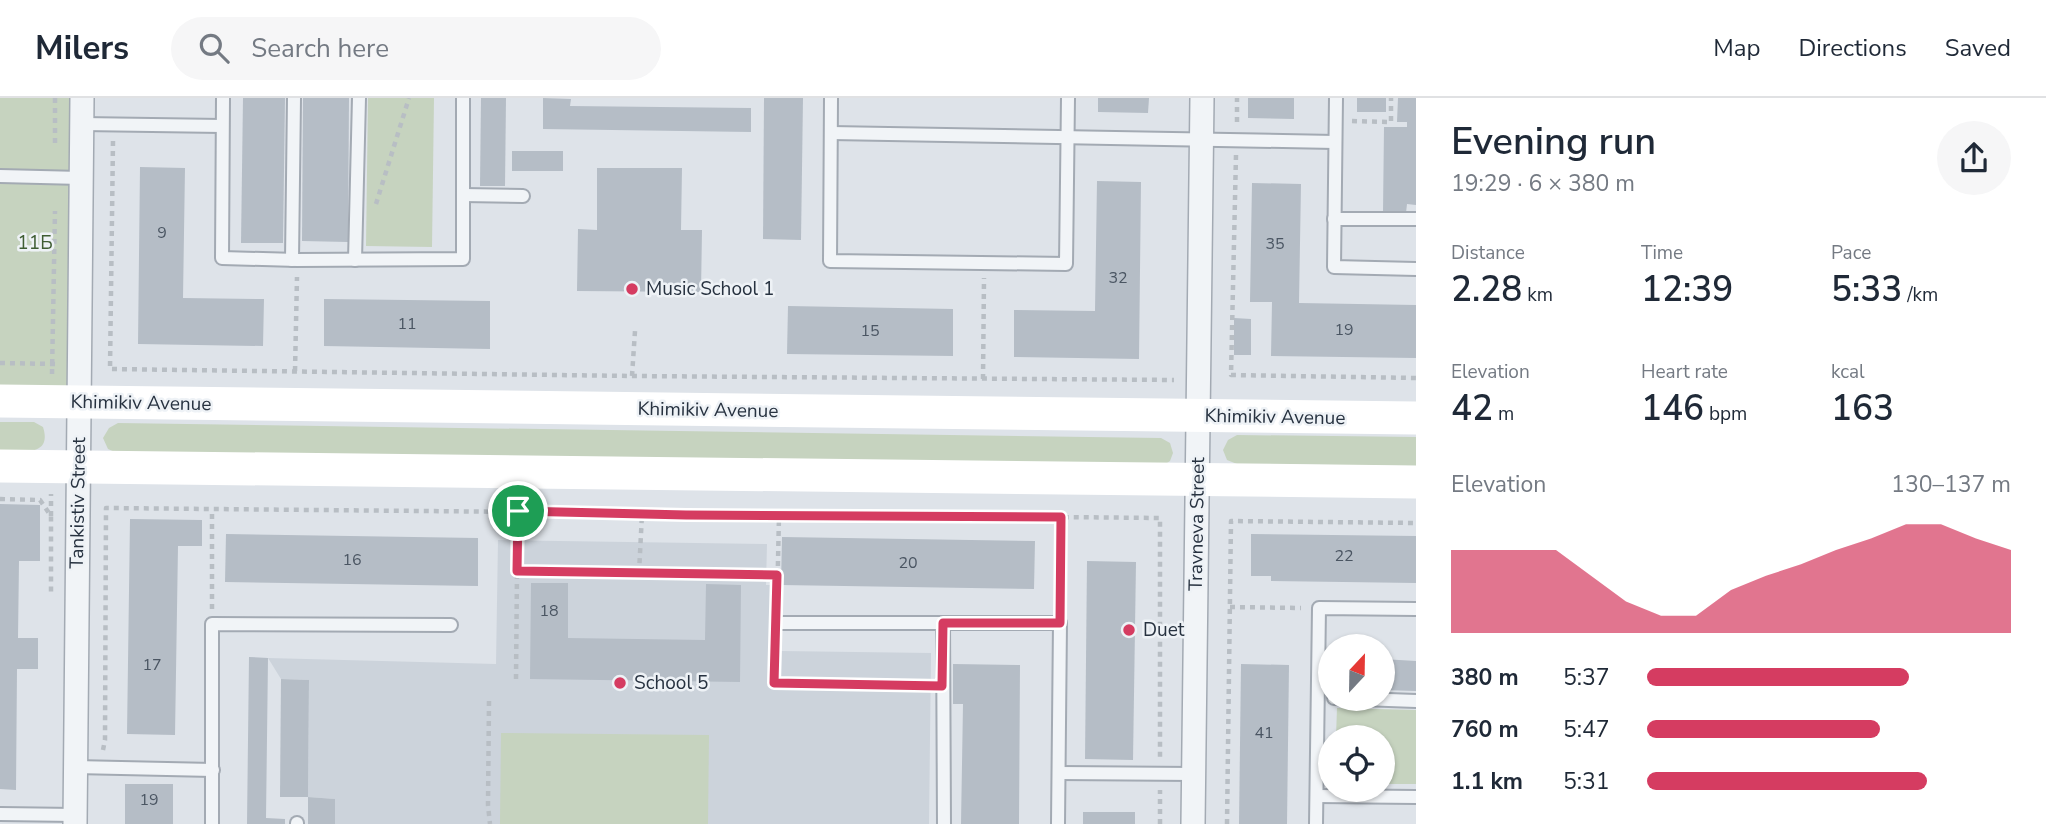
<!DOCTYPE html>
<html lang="en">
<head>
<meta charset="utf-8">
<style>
  body { margin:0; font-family:"Nunito Sans",sans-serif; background:#f6f6f7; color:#1f2937; height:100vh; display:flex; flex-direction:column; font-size:26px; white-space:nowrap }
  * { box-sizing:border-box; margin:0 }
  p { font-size:23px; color:#747a83 }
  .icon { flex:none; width:38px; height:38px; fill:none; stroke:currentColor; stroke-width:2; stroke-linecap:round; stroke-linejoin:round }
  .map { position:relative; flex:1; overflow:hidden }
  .drawer { display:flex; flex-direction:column; background:#fff; width:630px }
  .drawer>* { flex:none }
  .needle { width:46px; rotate:22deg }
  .controls { position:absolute; left:1318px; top:536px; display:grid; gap:14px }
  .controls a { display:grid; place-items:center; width:77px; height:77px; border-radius:50%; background:#fff; box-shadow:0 2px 5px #0004; font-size:35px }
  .pin { position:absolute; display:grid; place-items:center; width:60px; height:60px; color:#fff; margin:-30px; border:4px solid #fff; border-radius:50%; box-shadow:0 2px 7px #0007 }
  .round { display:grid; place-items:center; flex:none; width:74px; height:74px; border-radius:37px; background:#f6f6f7 }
  .overview { display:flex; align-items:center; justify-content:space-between; height:119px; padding:0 35px }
  h1 { font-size:38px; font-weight:600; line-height:52px }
  .metrics { display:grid; grid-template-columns:repeat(3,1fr); gap:10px; height:119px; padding:7px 35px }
  .metrics div { display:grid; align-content:center }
  .metrics b { font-size:35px; font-weight:600 }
  .metrics small { font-size:19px; font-weight:400 }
  .metrics p { font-size:19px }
  .chart { height:196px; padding:14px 35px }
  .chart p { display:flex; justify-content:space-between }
  .chart svg { width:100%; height:126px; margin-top:7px; fill:#d53c61; opacity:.7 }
  ul { padding:0 35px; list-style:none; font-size:23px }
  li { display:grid; grid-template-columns:112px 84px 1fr; align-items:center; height:52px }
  li i { height:18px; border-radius:9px; background:#d53c61 }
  header { display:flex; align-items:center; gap:42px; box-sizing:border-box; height:98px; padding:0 35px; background:#fff; border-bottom:2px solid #e0e1e3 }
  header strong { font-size:33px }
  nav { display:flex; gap:38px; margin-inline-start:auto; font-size:24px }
  .search { width:490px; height:63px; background:#f6f6f7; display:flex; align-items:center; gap:18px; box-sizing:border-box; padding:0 24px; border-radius:38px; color:#747a83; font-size:26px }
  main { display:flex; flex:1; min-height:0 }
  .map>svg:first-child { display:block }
</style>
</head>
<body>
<header>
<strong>Milers</strong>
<div class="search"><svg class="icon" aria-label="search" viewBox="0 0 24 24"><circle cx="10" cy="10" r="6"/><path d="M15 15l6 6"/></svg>Search here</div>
<nav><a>Map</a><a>Directions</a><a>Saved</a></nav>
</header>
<main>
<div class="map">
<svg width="1416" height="726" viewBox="0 0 1416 726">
  <rect width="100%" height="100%" fill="#dee3e9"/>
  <!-- built -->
  <path fill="#ccd3db" d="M498,442L767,446L766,487H781L780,553L931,555L929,726H335V701L308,699L309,582L281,581L268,560L496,566Z"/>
  <!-- green -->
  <g fill="#c6d3bf">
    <path d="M0,0H71L69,291L0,290Z"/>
    <path d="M368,0H434L432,149L366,148Z"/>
    <path d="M0,324H34L43,329C53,360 19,353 0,353Z"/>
    <path d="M118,325L1161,340L1170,345L1173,355L1170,363L1161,369L117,355L108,351L103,340L109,330Z"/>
    <path d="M1237,337L1416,339V368L1237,366L1227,362L1223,352L1228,342Z"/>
    <path d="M1337,610L1416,612V686H1383L1382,639H1336Z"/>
    <path d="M501,635L709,637L708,726H500Z"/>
  </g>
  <!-- building -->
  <g fill="#b5bdc6">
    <path d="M243,0H285L283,145H241Z"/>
    <path d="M303,0H349L348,144L302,143Z"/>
    <path d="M481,0H506L505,88H480Z"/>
    <path d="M543,0L571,1L570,8L751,10V34L543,31Z"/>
    <path d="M764,0H803L801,142L763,141Z"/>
    <path d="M1098,0H1149L1148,15L1098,14Z"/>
    <path d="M1248,0H1294V21L1248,20Z"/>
    <rect x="1357" y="0" width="29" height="14"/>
    <path d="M1398,0H1416V107L1407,106L1406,115L1383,114L1384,29H1407V24H1397Z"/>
    <rect x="512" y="53" width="51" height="20"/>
    <path d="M140,69L185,70L183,200L264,201L263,248L138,246Z"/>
    <path d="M597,70H682L681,132H702L701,194L577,193L578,131L597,132Z"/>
    <path d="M1097,83L1141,84L1139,261L1014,259V212L1095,213Z"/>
    <path d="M1252,85L1301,86L1299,205L1416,207V260L1271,258L1272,204H1250Z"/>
    <path d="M324,201L490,203V251L324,248Z"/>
    <path d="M788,208L953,211V258L787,256Z"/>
    <path d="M1234,220L1251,221V257H1234Z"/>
    <path d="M0,406L40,407V463H19L18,540H38V571H17L16,692L0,691Z"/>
    <path d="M130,421L202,422V448H178L175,637L127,636Z"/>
    <path d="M226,436L478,440V488L225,484Z"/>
    <path d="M1251,436L1416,438V485L1271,483V478H1251Z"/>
    <path d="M782,439L1035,443L1034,491L781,487Z"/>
    <path d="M1087,463L1136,464L1133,662L1085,661Z"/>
    <path d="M531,485H568V540L705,542L706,486L741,487L740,584L530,581Z"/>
    <path d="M249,559L268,560L266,720L285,721V726H247Z"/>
    <path d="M1382,561L1416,563V593L1382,592Z"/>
    <path d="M953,566L1020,567L1019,726H961L963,606H953Z"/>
    <path d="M1241,566L1289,567L1287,726H1239Z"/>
    <path d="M281,581L309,582L308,699H280Z"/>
    <rect x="125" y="686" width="48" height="40"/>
    <path d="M308,699L335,701V726H308Z"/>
    <rect x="1083" y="714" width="52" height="12"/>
  </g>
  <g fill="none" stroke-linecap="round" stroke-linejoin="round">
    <!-- lane casing -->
    <g stroke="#a3aab3" stroke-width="16">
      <g id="lane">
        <path d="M223,0L222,160L297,162L463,161V0"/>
        <path d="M831,0L830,163L1066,166L1068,0"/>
        <path d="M1336,0L1334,169L1416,171"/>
        <path d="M82,26L222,28"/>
        <path d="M831,35L1335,44"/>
        <path d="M0,78L81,80"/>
        <path d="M463,97L523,98"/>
        <path d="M1334,121H1416"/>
        <path d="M292,162L294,0"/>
        <path d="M355,162L359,0"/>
        <path d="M781,525H1060L1058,726"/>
        <path d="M943,525L944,726"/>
        <path d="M1334,600L1416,603"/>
        <path d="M75,669L213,672"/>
        <path d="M1059,675L1194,676"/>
        <path d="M1317,698L1416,699"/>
        <path d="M0,716L75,717"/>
        <path d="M212,726V526L451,527"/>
        <path d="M297,726V725"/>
        <path d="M1316,726L1319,510L1416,511"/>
      </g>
    </g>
    <!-- street casing -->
    <g stroke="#a3aab3" stroke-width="26">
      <g id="street">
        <path d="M75,726L82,0"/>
        <path d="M1193,726L1202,0"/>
      </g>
    </g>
    <!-- path -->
    <g stroke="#b8bec4" stroke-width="4.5" stroke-dasharray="5 5" stroke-linecap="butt">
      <path d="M1352,23L1391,24V0"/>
      <path d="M1237,24V0"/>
      <path d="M113,43L110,271L632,278L1174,282"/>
      <path d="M55,45V0"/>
      <path d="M1236,57L1231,277L1416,280"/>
      <path d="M376,106L409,0"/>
      <path d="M0,265L55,266"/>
      <path d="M295,273L297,179"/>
      <path d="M52,276L55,113"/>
      <path d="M632,278L635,233"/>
      <path d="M983,281L984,180"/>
      <path d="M0,401L40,402L51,418V494"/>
      <path d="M518,413L517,473L777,477"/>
      <path d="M51,418V396"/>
      <path d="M639,475L642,416"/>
      <path d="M1060,507L1061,419"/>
      <path d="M777,508L779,418"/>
      <path d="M1230,509L1301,510"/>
      <path d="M212,511V411"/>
      <path d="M775,541L774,585L928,587"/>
      <path d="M516,581L517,473"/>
      <path d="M489,603L488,707L490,726"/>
      <path d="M103,652L105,642L106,410L1160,420V659"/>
      <path d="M1160,726V692"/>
      <path d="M1227,726L1231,423L1416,425"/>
    </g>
    <!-- lane -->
    <use href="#lane" stroke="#f1f4f7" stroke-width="12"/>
    <!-- street -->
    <use href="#street" stroke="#f1f4f7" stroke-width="23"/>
    <!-- secondary -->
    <g stroke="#fff" stroke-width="33">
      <path d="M0,303L1416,320"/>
      <path d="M0,368L1416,384"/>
    </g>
  </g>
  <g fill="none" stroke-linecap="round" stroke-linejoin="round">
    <!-- route casing -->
    <g stroke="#fff" stroke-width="14">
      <path id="route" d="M518,413L686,417L1061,419L1060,525H943L942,588L774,585L777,477L517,473Z"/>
    </g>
    <!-- route -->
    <use href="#route" stroke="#d53c61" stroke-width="9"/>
  </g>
  <!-- markers -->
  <g fill="#d53c61" stroke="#eef2f6" stroke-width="2.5">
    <circle cx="632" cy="191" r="7"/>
    <circle cx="1129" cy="532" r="7"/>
    <circle cx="620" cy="585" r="7"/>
  </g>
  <g text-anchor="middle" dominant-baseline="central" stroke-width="5" stroke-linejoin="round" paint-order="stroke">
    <!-- number labels -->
    <g font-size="16" fill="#4a5562">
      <text x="162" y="135">9</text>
      <text x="1275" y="146">35</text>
      <text x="1118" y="180">32</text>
      <text x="407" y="226">11</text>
      <text x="1344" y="232">19</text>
      <text x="870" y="233">15</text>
      <text x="1344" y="458">22</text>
      <text x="352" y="462">16</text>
      <text x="908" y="465">20</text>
      <text x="549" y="513">18</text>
      <text x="152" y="567">17</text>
      <text x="1264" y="635">41</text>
      <text x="149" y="702">19</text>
    </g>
    <!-- park labels -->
    <g font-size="19" fill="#3f5d33" stroke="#eef2f6">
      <text x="35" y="145">11Б</text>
    </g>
    <!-- poi labels -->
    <g font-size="19" fill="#273240" stroke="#eef2f6" text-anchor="start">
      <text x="646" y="191">Music School 1</text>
      <text x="1143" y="532">Duet</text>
      <text x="634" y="585">School 5</text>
    </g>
    <!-- street labels -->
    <g font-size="19" fill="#273240" stroke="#eef2f6">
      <text transform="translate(141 305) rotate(1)">Khimikiv Avenue</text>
      <text transform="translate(708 312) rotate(1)">Khimikiv Avenue</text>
      <text transform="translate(1275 319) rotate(1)">Khimikiv Avenue</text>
      <text transform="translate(78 405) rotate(-89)">Tankistiv Street</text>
      <text transform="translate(1197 426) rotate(-89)">Travneva Street</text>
    </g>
  </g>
</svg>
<div class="controls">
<a><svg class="needle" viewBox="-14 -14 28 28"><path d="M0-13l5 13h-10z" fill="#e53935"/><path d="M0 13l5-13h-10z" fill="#747a83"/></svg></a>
<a><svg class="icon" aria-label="locate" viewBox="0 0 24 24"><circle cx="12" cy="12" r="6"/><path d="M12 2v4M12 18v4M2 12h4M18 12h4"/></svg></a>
</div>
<div class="pin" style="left:518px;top:413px;background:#1e9e55"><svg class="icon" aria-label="arrive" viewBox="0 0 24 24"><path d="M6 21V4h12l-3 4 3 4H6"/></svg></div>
</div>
<section class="drawer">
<div class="overview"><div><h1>Evening run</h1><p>19:29 · 6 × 380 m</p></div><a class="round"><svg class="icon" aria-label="share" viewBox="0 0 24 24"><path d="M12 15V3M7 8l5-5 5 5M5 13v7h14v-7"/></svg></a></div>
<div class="metrics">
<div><p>Distance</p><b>2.28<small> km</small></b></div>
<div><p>Time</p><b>12:39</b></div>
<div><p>Pace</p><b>5:33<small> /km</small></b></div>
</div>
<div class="metrics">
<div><p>Elevation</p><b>42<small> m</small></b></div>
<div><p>Heart rate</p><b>146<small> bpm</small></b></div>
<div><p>kcal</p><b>163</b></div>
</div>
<div class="chart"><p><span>Elevation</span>130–137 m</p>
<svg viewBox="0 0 160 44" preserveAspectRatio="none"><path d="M0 44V15L10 15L20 15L30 15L40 24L50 33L60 38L70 38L80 29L90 24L100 20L110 15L120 11L130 6L140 6L150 11L160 15V44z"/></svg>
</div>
<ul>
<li><b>380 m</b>5:37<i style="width:72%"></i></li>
<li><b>760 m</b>5:47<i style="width:64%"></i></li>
<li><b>1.1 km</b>5:31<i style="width:77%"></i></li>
</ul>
</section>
</main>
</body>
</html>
